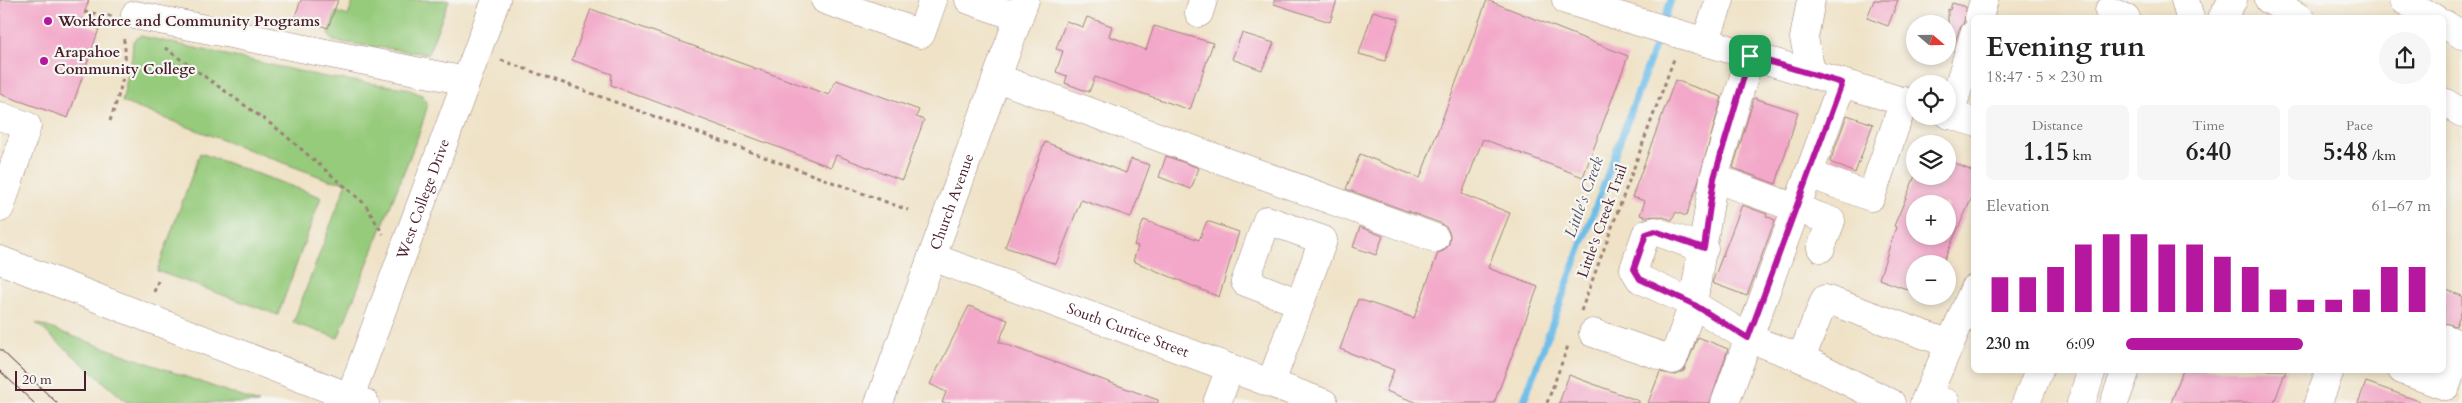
<!DOCTYPE html>
<html lang="en">
<head>
<meta charset="utf-8">
<style>
  body { margin:0; font-family:Cardo,serif; background:#f6f6f6; color:#222; height:100vh; display:flex; flex-direction:column; font-size:19px; white-space:nowrap }
  * { box-sizing:border-box; margin:0 }
  p { font-size:16px; color:#767676 }
  .icon { flex:none; width:28px; height:28px; fill:none; stroke:currentColor; stroke-width:2; stroke-linecap:round; stroke-linejoin:round }
  .map { position:relative; flex:1; overflow:hidden }
  .drawer { position:absolute; left:1971px; top:15px; width:475px; height:358px; display:flex; flex-direction:column; background:#fff; border-radius:8px; box-shadow:0 2px 8px #0003 }
  .drawer>* { flex:none }
  .needle { width:32px; rotate:110deg }
  .fabs { position:absolute; left:1906px; top:15px; display:grid; gap:10px }
  .fabs a { display:grid; place-items:center; width:50px; height:50px; border-radius:50%; background:#fff; box-shadow:0 2px 8px #0003; font-size:25px }
  .scale { position:absolute; left:15px; bottom:12px; width:71px; box-sizing:border-box; padding-left:5px; border:2px solid #4a1f2b; border-top:0; font-size:14px; line-height:18px; white-space:nowrap; color:#4a1f2b; -webkit-text-stroke:4px #f6f6f2; paint-order:stroke }
  .pin { position:absolute; display:grid; place-items:center; width:42px; height:42px; color:#fff; margin:-21px; border-radius:10px; box-shadow:0 2px 8px #0006 }
  .round { display:grid; place-items:center; flex:none; width:52px; height:52px; border-radius:26px; background:#f6f6f6 }
  .overview { display:flex; align-items:center; justify-content:space-between; height:85px; padding:0 15px }
  h1 { font-size:28px; font-weight:800; line-height:38px }
  .metrics { display:grid; grid-template-columns:repeat(3,1fr); gap:8px; height:85px; padding:5px 15px }
  .metrics div { display:grid; align-content:center; border-radius:8px; background:#f6f6f6; text-align:center }
  .metrics b { font-size:25px; font-weight:800 }
  .metrics small { font-size:14px; font-weight:400 }
  .metrics p { font-size:14px }
  .chart { height:140px; padding:10px 15px }
  .chart p { display:flex; justify-content:space-between }
  .chart svg { width:100%; height:90px; margin-top:5px; stroke:#b5179e; stroke-width:6 }
  ul { padding:0 15px; list-style:none; font-size:16px }
  li { display:grid; grid-template-columns:80px 60px 1fr; align-items:center; height:38px }
  li i { height:12px; border-radius:6px; background:#b5179e }
  .map>svg:first-child { display:block }
</style>
</head>
<body>
<div class="map">
<svg width="2462" height="403" viewBox="0 0 2462 403">
  <rect width="100%" height="100%" fill="#f6f6f2"/>
  <filter id="ink" filterUnits="userSpaceOnUse"><feTurbulence type="fractalNoise" baseFrequency=".02" numOctaves="2"/><feDisplacementMap in="SourceGraphic" scale="10" xChannelSelector="R" yChannelSelector="G"/><feConvolveMatrix kernelMatrix="1 2 1 2 8 2 1 2 1" color-interpolation-filters="sRGB"/></filter>
  <filter id="wash" filterUnits="userSpaceOnUse"><feTurbulence type="fractalNoise" baseFrequency=".0096" numOctaves="4" result="noise"/><feDisplacementMap in="SourceGraphic" scale="20" xChannelSelector="R" yChannelSelector="G"/><feGaussianBlur stdDeviation="1.12" result="paint"/><feColorMatrix in="noise" values="0 0 0 0 0 0 0 0 0 0 0 0 0 0 0 0 0 1.4 0 .05"/><feComposite in="paint" operator="in"/></filter>
  <g filter="url(#wash)">
    <rect width="100%" height="100%" fill="#efe2c6"/>
    <!-- green -->
    <g fill="#96cb7c" stroke="#707554">
      <path d="M354,0H449L428,54L333,41L328,34L336,12L348,16Z"/>
      <path d="M141,36L325,77L405,88L422,95L428,104L420,131L338,338L293,323L347,182L329,180L122,102L132,56L133,41Z"/>
      <path d="M200,153L321,197L278,315L157,271Z"/>
      <path d="M36,323L259,403H128Z"/>
    </g>
    <g fill="none" stroke-linecap="round" stroke-linejoin="round">
      <!-- stream -->
      <g stroke="#6ebee9" stroke-width="7">
        <path d="M1663,23L1671,0"/>
        <path d="M1523,403L1660,33"/>
      </g>
    </g>
    <g id="blocks">
      <!-- building -->
      <g fill="#f3a8c9" fill-rule="evenodd">
        <path d="M0,0H89L81,23L99,29L68,118L0,94Z"/>
        <path d="M301,0H338L328,28L295,16Z"/>
        <path d="M1274,0H1337L1330,22L1274,4Z"/>
        <path d="M1487,0L1628,56L1583,177L1483,139L1462,194L1510,213L1488,268L1538,287L1494,403H1418L1386,391L1394,370L1340,349L1358,299L1414,318L1438,253L1445,250L1449,244L1450,235L1447,228L1440,223L1346,189L1360,154L1420,178Z"/>
        <path d="M1874,0H1898L1888,26L1867,18Z"/>
        <path d="M1952,3L1966,7L1964,22L1959,30L1954,46L1948,44V9L1950,10Z"/>
        <path d="M591,9L829,95L836,80L919,110L916,117L924,120L902,180L836,155L831,167L611,85L612,74L572,60Z"/>
        <path d="M1373,11L1399,19L1385,61L1359,54Z"/>
        <path d="M1087,17L1112,26L1109,36L1146,50L1154,26L1213,43L1190,110L1095,77L1089,92L1065,83L1067,76L1056,72L1063,51L1056,49L1066,21L1083,27Z"/>
        <path d="M1242,33L1274,43L1262,70L1232,59Z"/>
        <path d="M1675,80L1722,97L1697,186L1686,216L1676,212L1672,220L1660,216L1646,217L1640,215L1645,201L1632,197Z"/>
        <path d="M1754,98L1798,112L1776,184L1733,168Z"/>
        <path d="M1847,115L1873,124L1855,173L1830,162Z"/>
        <path d="M1045,142L1126,173L1131,159L1150,165L1131,217L1081,200L1056,264L1005,247Z"/>
        <path d="M1166,156L1199,168L1191,189L1159,177Z"/>
        <path d="M1948,160L1974,172V193L1942,264H1915V292L1879,279L1896,227L1894,226L1915,176H1948ZM1915,204H1948V236H1915Z"/>
        <path d="M1742,205L1767,214L1766,216L1775,220L1747,296L1712,283Z"/>
        <path d="M1144,220L1199,240L1207,221L1239,232L1219,297L1133,261L1138,246L1134,245Z"/>
        <path d="M1360,227L1383,236L1376,255L1353,247Z"/>
        <path d="M2444,289L2462,296V310L2456,326L2444,323Z"/>
        <path d="M969,306L1008,320L999,342L1158,400V403H942L946,392L930,384Z"/>
        <path d="M1698,337L1728,349L1710,403H1648L1660,372L1676,375L1684,371Z"/>
        <path d="M2183,370H2286L2274,403H2171Z"/>
        <path d="M1569,375L1639,401V403H1559Z"/>
        <path d="M2366,382L2419,401L2418,403H2358Z"/>
      </g>
    </g>
  </g>
  <g filter="url(#ink)">
    <use href="#blocks" fill-opacity="0" stroke="#9c8078" stroke-width="1"/>
    <g fill="none" stroke-linecap="round" stroke-linejoin="round">
      <!-- minor casing -->
      <g stroke="#9c8078" stroke-width="29">
        <g id="minor">
          <path d="M825,0L921,34L933,0"/>
          <path d="M969,0L1018,17"/>
          <path d="M1566,0L1915,105"/>
          <path d="M1811,0L1804,38L1812,75"/>
          <path d="M2109,11L2126,18"/>
          <path d="M1199,13L1203,0"/>
          <path d="M135,15L466,81"/>
          <path d="M1979,18L1984,0"/>
          <path d="M1705,42L1720,0"/>
          <path d="M997,78L1435,238"/>
          <path d="M1948,114L1974,122"/>
          <path d="M1950,115L1974,34"/>
          <path d="M0,116L27,126L0,208"/>
          <path d="M1809,174L1871,197L1904,101"/>
          <path d="M1714,178L1831,221L1821,248"/>
          <path d="M1704,249L1655,231L1646,234L1634,269L1640,279L1693,304L1748,338L1801,358"/>
          <path id="s1" d="M932,257L1324,403"/>
          <path d="M0,260L365,403"/>
          <path d="M1593,333L1673,360L1693,304L1714,178L1750,56"/>
          <path d="M2402,370L2446,386L2461,345L2444,338"/>
          <path d="M1271,383L1323,240L1267,220L1245,282L1300,303"/>
          <path d="M1927,396L1946,403"/>
          <path id="s2" d="M350,397L496,0"/>
          <path id="s3" d="M879,403L1025,0"/>
          <path d="M1217,403L1230,368"/>
          <path d="M1725,403L1842,83"/>
          <path d="M1891,403L1801,358L1825,299L1950,344"/>
          <path d="M2026,403L2039,370"/>
          <path d="M2081,403L2092,370"/>
          <path d="M2114,403L2126,370"/>
        </g>
      </g>
      <!-- major casing -->
      <g stroke="#9c8078" stroke-width="29">
        <g id="major">
          <path d="M2222,18L2233,0"/>
          <path d="M1924,403L1974,289"/>
          <path d="M2318,403L2330,370"/>
        </g>
      </g>
      <!-- highway casing -->
      <g stroke="#9c8078" stroke-width="29">
        <g id="highway">
          <path d="M2185,0L2190,18"/>
          <path d="M2269,0L2300,18"/>
          <path d="M2403,0L2434,18"/>
          <path d="M2444,24L2462,35"/>
          <path d="M2444,102L2462,113"/>
        </g>
      </g>
      <!-- path -->
      <g stroke="#9c8078" stroke-width="3" stroke-dasharray="4 4" stroke-linecap="butt">
        <path d="M84,12L112,16"/>
        <path d="M165,48L279,130L365,204L383,234"/>
        <path d="M501,60L908,210"/>
        <path d="M110,121C119,95 130,64 123,37"/>
        <path d="M154,292L158,281"/>
        <path d="M1581,311L1674,59"/>
        <path d="M1547,403L1569,343"/>
      </g>
      <!-- minor -->
      <use href="#minor" stroke="#fff" stroke-width="28"/>
      <!-- major -->
      <use href="#major" stroke="#fff" stroke-width="28"/>
      <!-- highway -->
      <use href="#highway" stroke="#fff" stroke-width="28"/>
      <!-- tram -->
      <g stroke="#4a1f2b" stroke-width="1">
        <path d="M0,349L57,403"/>
        <path d="M0,371L34,403"/>
      </g>
    </g>
  </g>
  <g fill="none" stroke-linecap="round" stroke-linejoin="round" filter="url(#ink)">
    <!-- route casing -->
    <g stroke="#fff" stroke-width="10">
      <path id="route" d="M1750,56L1842,83L1748,338L1693,304L1640,279L1634,269L1646,234L1655,231L1704,248L1714,178Z"/>
    </g>
    <!-- route -->
    <use href="#route" stroke="#b5179e" stroke-width="6"/>
  </g>
  <!-- markers -->
  <g fill="#b5179e" stroke="#f6f6f2" stroke-width="2">
    <circle cx="48" cy="21" r="5"/>
    <circle cx="44" cy="61" r="5"/>
  </g>
  <g text-anchor="middle" dominant-baseline="central" stroke-width="4.5" stroke-linejoin="round" paint-order="stroke">
    <!-- poi labels -->
    <g font-size="15" font-weight="bold" fill="#4a1f2b" stroke="#f6f6f2" text-anchor="start">
      <text x="58" y="21">Workforce and Community Programs</text>
      <text x="54" y="52">Arapahoe<tspan x="54" dy="17">Community College</tspan></text>
    </g>
    <!-- street labels -->
    <g font-size="15" fill="#4a1f2b" stroke="#f6f6f2">
      <text stroke="none"><textPath href="#s2" startOffset="211">West College Drive</textPath></text>
      <text stroke="none"><textPath href="#s3" startOffset="214">Church Avenue</textPath></text>
      <text transform="translate(1602 221) rotate(-70)">Little's Creek Trail</text>
      <text stroke="none"><textPath href="#s1" startOffset="209">South Curtice Street</textPath></text>
    </g>
    <!-- water labels -->
    <g font-size="16" font-style="italic" fill="#554f64" stroke="#f6f6f2">
      <text transform="translate(1584 197) rotate(-70)">Little's Creek</text>
    </g>
  </g>
</svg>
<div class="fabs">
<a><svg class="needle" viewBox="-14 -14 28 28"><path d="M0-13l5 13h-10z" fill="#e53935"/><path d="M0 13l5-13h-10z" fill="#767676"/></svg></a>
<a><svg class="icon" aria-label="locate" viewBox="0 0 24 24"><circle cx="12" cy="12" r="6"/><path d="M12 2v4M12 18v4M2 12h4M18 12h4"/></svg></a>
<a><svg class="icon" aria-label="layers" viewBox="0 0 24 24"><path d="M12 4l9 5-9 5-9-5zM3 14l9 5 9-5"/></svg></a>
<a>+</a>
<a>−</a>
</div>
<div class="scale">20 m</div>
<div class="pin" style="left:1750px;top:56px;background:#1e9e55"><svg class="icon" aria-label="arrive" viewBox="0 0 24 24"><path d="M6 21V4h12l-3 4 3 4H6"/></svg></div>
<section class="drawer">
<div class="overview"><div><h1>Evening run</h1><p>18:47 · 5 × 230 m</p></div><a class="round"><svg class="icon" aria-label="share" viewBox="0 0 24 24"><path d="M12 15V3M7 8l5-5 5 5M5 13v7h14v-7"/></svg></a></div>
<div class="metrics">
<div><p>Distance</p><b>1.15<small> km</small></b></div>
<div><p>Time</p><b>6:40</b></div>
<div><p>Pace</p><b>5:48<small> /km</small></b></div>
</div>
<div class="chart"><p><span>Elevation</span>61–67 m</p>
<svg viewBox="0 0 160 44" preserveAspectRatio="none"><path d="M5 44V27M15 44V27M25 44V22M35 44V11M45 44V6M55 44V6M65 44V11M75 44V11M85 44V17M95 44V22M105 44V33M115 44V38M125 44V38M135 44V33M145 44V22M155 44V22"/></svg>
</div>
<ul>
<li><b>230 m</b>6:09<i style="width:58%"></i></li>
</ul>
</section>
</div>
</body>
</html>
